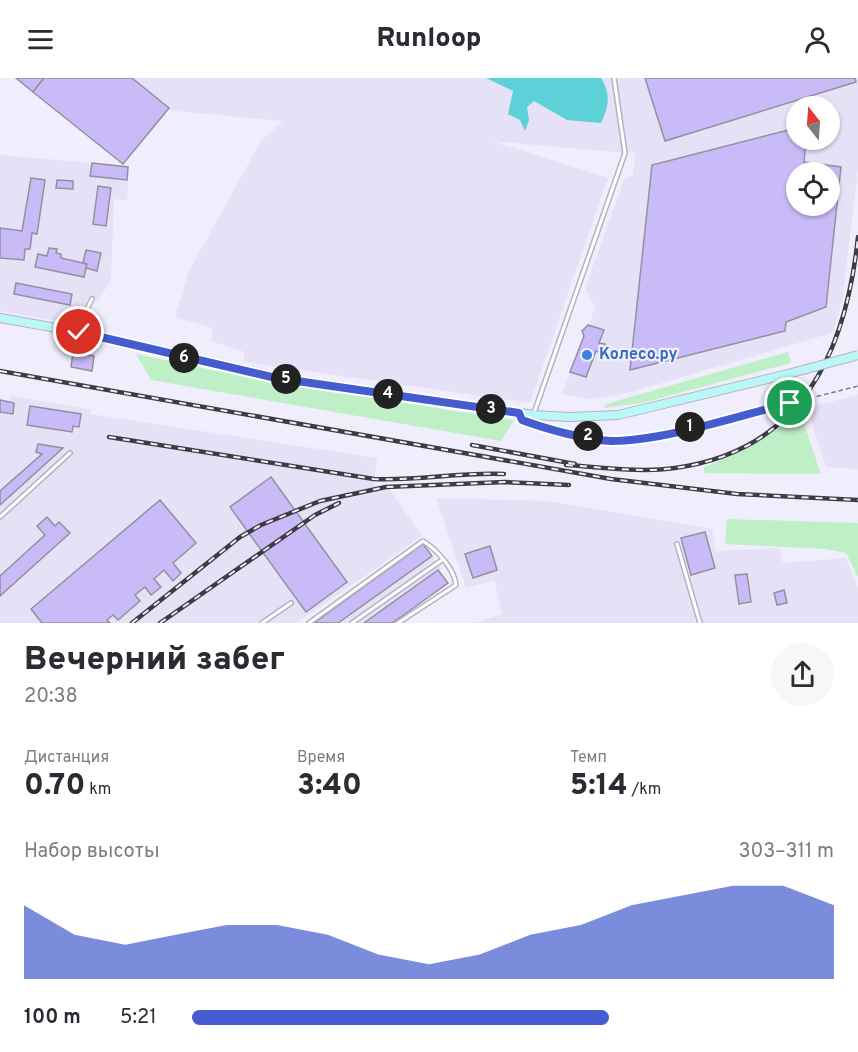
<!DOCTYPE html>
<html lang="ru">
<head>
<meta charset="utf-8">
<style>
  body { margin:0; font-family:Overpass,sans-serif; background:#f7f7f7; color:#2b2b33; height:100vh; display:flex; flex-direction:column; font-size:22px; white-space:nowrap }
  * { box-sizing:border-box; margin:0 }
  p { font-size:20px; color:#7c7c81 }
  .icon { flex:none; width:33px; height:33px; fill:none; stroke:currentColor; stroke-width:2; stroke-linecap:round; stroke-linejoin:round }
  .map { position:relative; height:545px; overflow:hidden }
  .drawer { display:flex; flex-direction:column; background:#fff; flex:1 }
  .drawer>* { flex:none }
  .needle { width:39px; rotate:343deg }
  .buttons { position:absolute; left:786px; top:18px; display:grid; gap:12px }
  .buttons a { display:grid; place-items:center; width:54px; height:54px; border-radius:50%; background:#fff; box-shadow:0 2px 4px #0004; font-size:30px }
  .pin { position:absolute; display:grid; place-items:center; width:51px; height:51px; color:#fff; margin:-26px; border:3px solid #fff; border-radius:50%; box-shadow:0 2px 6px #0007 }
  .km { position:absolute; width:30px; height:30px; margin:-15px; border-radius:50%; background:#222; color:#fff; font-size:16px; line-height:30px; text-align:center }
  .round { display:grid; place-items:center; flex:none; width:63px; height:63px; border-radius:32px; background:#f7f7f7 }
  .head { display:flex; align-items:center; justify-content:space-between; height:102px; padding:0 24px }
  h1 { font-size:33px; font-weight:800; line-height:45px }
  .figures { display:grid; grid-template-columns:repeat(3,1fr); gap:9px; height:102px; padding:6px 24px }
  .figures div { display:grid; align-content:center }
  .figures b { font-size:30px; font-weight:800 }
  .figures small { font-size:16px; font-weight:400 }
  .figures p { font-size:16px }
  .chart { height:168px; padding:12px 24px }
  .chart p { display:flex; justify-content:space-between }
  .chart svg { width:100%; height:108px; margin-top:6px; fill:#445cd0; opacity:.7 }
  ul { padding:0 24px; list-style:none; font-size:20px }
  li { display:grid; grid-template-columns:96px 72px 1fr; align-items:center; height:45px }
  li i { height:15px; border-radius:8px; background:#445cd0 }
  header { display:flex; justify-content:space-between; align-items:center; height:78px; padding:0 24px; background:#fff; font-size:27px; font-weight:800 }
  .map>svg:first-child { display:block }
</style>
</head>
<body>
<header><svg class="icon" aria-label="menu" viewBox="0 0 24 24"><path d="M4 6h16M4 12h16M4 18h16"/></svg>Runloop<svg class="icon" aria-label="person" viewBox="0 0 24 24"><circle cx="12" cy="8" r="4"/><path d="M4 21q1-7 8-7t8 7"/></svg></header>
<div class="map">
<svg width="858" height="545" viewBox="0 0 858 545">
  <rect width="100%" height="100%" fill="#f0eefd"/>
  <!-- built -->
  <g fill="#e5e1f6" fill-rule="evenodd">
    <path d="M69,0H858V91L842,224L832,255L631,314L591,321L562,316L595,230L585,210L624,102L633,97L635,74L625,75L492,63L608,100L530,325L243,284L245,274L211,263L213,250L175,239L189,193L261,63L283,43L145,30ZM796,28H830V62H796ZM796,94H830V128H796Z"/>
    <path d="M0,77L129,88L127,122L114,121L111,202L98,223L88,220L76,246L0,233Z"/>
    <path d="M858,317V391L826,389L807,330Z"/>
    <path d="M11,318L90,331V336L377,380L374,407H384L390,412L422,458L297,545H0V321L10,323Z"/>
    <path d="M436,420L549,423L712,451L716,473L779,470L783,485L846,480L858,510V545H474L502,536L494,502L466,510Z"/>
    <path d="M423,466L442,491L439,493L448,505L392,545H315Z"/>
  </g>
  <!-- green -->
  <g fill="#bfefc7">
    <path d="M788,274L791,285L642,325L604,330L606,326Z"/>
    <path d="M136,276L264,303L514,342L501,363L151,302Z"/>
    <path d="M795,337L802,340L821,396L704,395V389C739,376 766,361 795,337Z"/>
    <path d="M727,441L858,445V499L846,475L826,471L725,466Z"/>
  </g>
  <!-- water -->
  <path fill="#5cd2d8" d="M486,0H601C611,15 609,29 601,45L567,42L534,23L527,29L529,42L525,53L520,42L508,36L513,13Z"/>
  <!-- building -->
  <g fill="#c9bbf7" stroke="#93909e" stroke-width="1.5" fill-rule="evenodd">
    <path d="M16,0H44L33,14Z"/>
    <path d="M44,0H132L169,30L123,86L33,14Z"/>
    <path d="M645,0H855L856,4L665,63Z"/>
    <path d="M796,50V62H806L804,84L841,89L826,229L786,244L785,253L630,292L652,87ZM796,94H830V128H796Z"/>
    <path d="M92,85L128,89L127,102L90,98Z"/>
    <path d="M31,100L45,102L37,156L32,155L30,171H25L24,182L0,180V150L22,153Z"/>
    <path d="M57,102L73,103V111L56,110Z"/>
    <path d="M98,108L111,110L106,148L93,146Z"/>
    <path d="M49,170L57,171L56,175L61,176V180L87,186L84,199L35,189L38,176L47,178Z"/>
    <path d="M86,172L101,175L97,193L86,190L87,186L83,185Z"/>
    <path d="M16,205L72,216L70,227L14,216Z"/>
    <path d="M588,247L604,252L599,265L605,266L602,275L596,273L586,299L570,294L584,258L582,253Z"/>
    <path d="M73,275L94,278L92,293L71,289Z"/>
    <path d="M0,322L14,325L13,336L0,334Z"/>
    <path d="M30,328L81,336L79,349L73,348L72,354L27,347Z"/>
    <path d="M38,366L63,370L0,427V413L42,376L36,374Z"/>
    <path d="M271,399L347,504L306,534L230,429Z"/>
    <path d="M160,422L196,465L173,485L181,495L173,503L164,492L154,501L161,509L151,517L145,509L135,517L140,523L118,542L113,537L107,542L110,545H42L31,531Z"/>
    <path d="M47,439L55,448L59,444L70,455L0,518V498L45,457L37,448Z"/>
    <path d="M705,454L715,490L691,497L681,460Z"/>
    <path d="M423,466L432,478L338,545H314Z"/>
    <path d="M490,468L497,492L473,500L465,476Z"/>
    <path d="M438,492L448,505L405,536L392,545H364Z"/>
    <path d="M747,496L751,524L739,526L735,497Z"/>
    <path d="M784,512L787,525L777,527L774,515Z"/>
  </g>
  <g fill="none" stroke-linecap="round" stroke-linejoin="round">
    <!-- lane casing -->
    <g stroke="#b5b2c1" stroke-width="6">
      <g id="lane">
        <path d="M77,251L92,221"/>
        <path d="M534,335L625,75L614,0"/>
        <path d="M0,439L70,375"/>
        <path d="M677,466L700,545"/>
        <path d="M262,545L291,525"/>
        <path d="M309,545L423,463C437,472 454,490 456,507L398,545"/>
        <path d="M352,545L442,482"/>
      </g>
    </g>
    <!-- street casing -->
    <g stroke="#b5b2c1" stroke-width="8">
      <path id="street" d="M519,335L522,342C546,351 586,362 611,363C664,363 738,338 790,325"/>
    </g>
    <!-- secondary casing -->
    <g stroke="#b5b2c1" stroke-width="10">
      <path id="secondary" d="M0,240L79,254L276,299L534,337L569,339L618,337L788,296"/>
    </g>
    <!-- path -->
    <path stroke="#797781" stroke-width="1.5" stroke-dasharray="4.5 3" stroke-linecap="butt" d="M795,324L858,308"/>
    <!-- lane -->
    <use href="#lane" stroke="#fff" stroke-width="3"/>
    <!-- street -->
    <use href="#street" stroke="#fff" stroke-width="5"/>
    <!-- secondary -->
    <use href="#secondary" stroke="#bcf7f8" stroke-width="8"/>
    <!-- rail casing -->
    <g stroke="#3d3c43" stroke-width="4.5">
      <g id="rail">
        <path d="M0,293L611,401L737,416L858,422"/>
        <path d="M109,359L374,401C418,403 459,394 504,396"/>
        <path d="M472,367L575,386"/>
        <path d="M566,387C602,389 639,395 675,390C802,373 846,274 858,159"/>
        <path d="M132,545L240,459L261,447L320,423L386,409L505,404L569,407"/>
        <path d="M160,545L315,437L339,425"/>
      </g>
    </g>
    <!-- rail -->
    <use href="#rail" stroke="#f0eefd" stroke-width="2" stroke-dasharray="7" stroke-linecap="butt"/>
    <!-- secondary-bridge casing -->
    <g stroke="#b5b2c1" stroke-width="10" stroke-linecap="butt">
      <path id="secondary-bridge" d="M788,296L858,277"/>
    </g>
    <!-- secondary-bridge -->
    <use href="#secondary-bridge" stroke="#bcf7f8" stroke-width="8"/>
  </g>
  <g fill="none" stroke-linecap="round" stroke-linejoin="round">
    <!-- route casing -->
    <g stroke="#fff" stroke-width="12">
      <path id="route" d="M79,254L276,300L519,335L522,342C546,351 586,362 611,363C664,363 738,338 790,325"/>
    </g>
    <!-- route -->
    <use href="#route" stroke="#445cd0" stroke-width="8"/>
  </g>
  <!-- markers -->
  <circle fill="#3f7fe0" stroke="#f0eefd" stroke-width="2" cx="587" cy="277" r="6"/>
  <g text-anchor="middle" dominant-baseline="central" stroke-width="4.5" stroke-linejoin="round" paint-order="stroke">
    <!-- shop labels -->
    <g font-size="16" font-weight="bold" fill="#366cbe" stroke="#f0eefd" text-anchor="start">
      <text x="599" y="277">Колесо.ру</text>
    </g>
  </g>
</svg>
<div class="buttons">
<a><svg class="needle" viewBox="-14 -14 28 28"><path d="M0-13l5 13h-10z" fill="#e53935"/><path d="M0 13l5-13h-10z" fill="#7c7c81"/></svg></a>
<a><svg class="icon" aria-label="locate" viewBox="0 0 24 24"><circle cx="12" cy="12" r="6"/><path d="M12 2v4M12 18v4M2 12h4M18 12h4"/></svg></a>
</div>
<div class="pin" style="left:790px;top:325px;background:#1e9e55"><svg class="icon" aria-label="arrive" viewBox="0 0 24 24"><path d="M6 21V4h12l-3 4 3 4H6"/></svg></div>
<div class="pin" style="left:79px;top:254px;background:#d93025"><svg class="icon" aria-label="check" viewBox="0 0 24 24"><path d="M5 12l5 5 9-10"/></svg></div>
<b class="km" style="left:690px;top:349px">1</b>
<b class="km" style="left:588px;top:358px">2</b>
<b class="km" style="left:491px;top:331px">3</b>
<b class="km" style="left:388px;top:316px">4</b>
<b class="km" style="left:286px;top:301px">5</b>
<b class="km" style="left:184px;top:280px">6</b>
</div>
<section class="drawer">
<div class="head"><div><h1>Вечерний забег</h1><p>20:38</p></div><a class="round"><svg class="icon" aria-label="share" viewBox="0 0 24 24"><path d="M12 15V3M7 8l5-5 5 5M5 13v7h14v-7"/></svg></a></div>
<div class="figures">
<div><p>Дистанция</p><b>0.70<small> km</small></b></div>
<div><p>Время</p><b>3:40</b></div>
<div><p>Темп</p><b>5:14<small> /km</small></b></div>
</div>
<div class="chart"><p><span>Набор высоты</span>303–311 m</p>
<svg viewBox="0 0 160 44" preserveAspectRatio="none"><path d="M0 44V14L10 26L20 30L30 26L40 22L50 22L60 26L70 34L80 38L90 34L100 26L110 22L120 14L130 10L140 6L150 6L160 14V44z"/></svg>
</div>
<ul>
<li><b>100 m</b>5:21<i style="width:65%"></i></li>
</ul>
</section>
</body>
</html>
